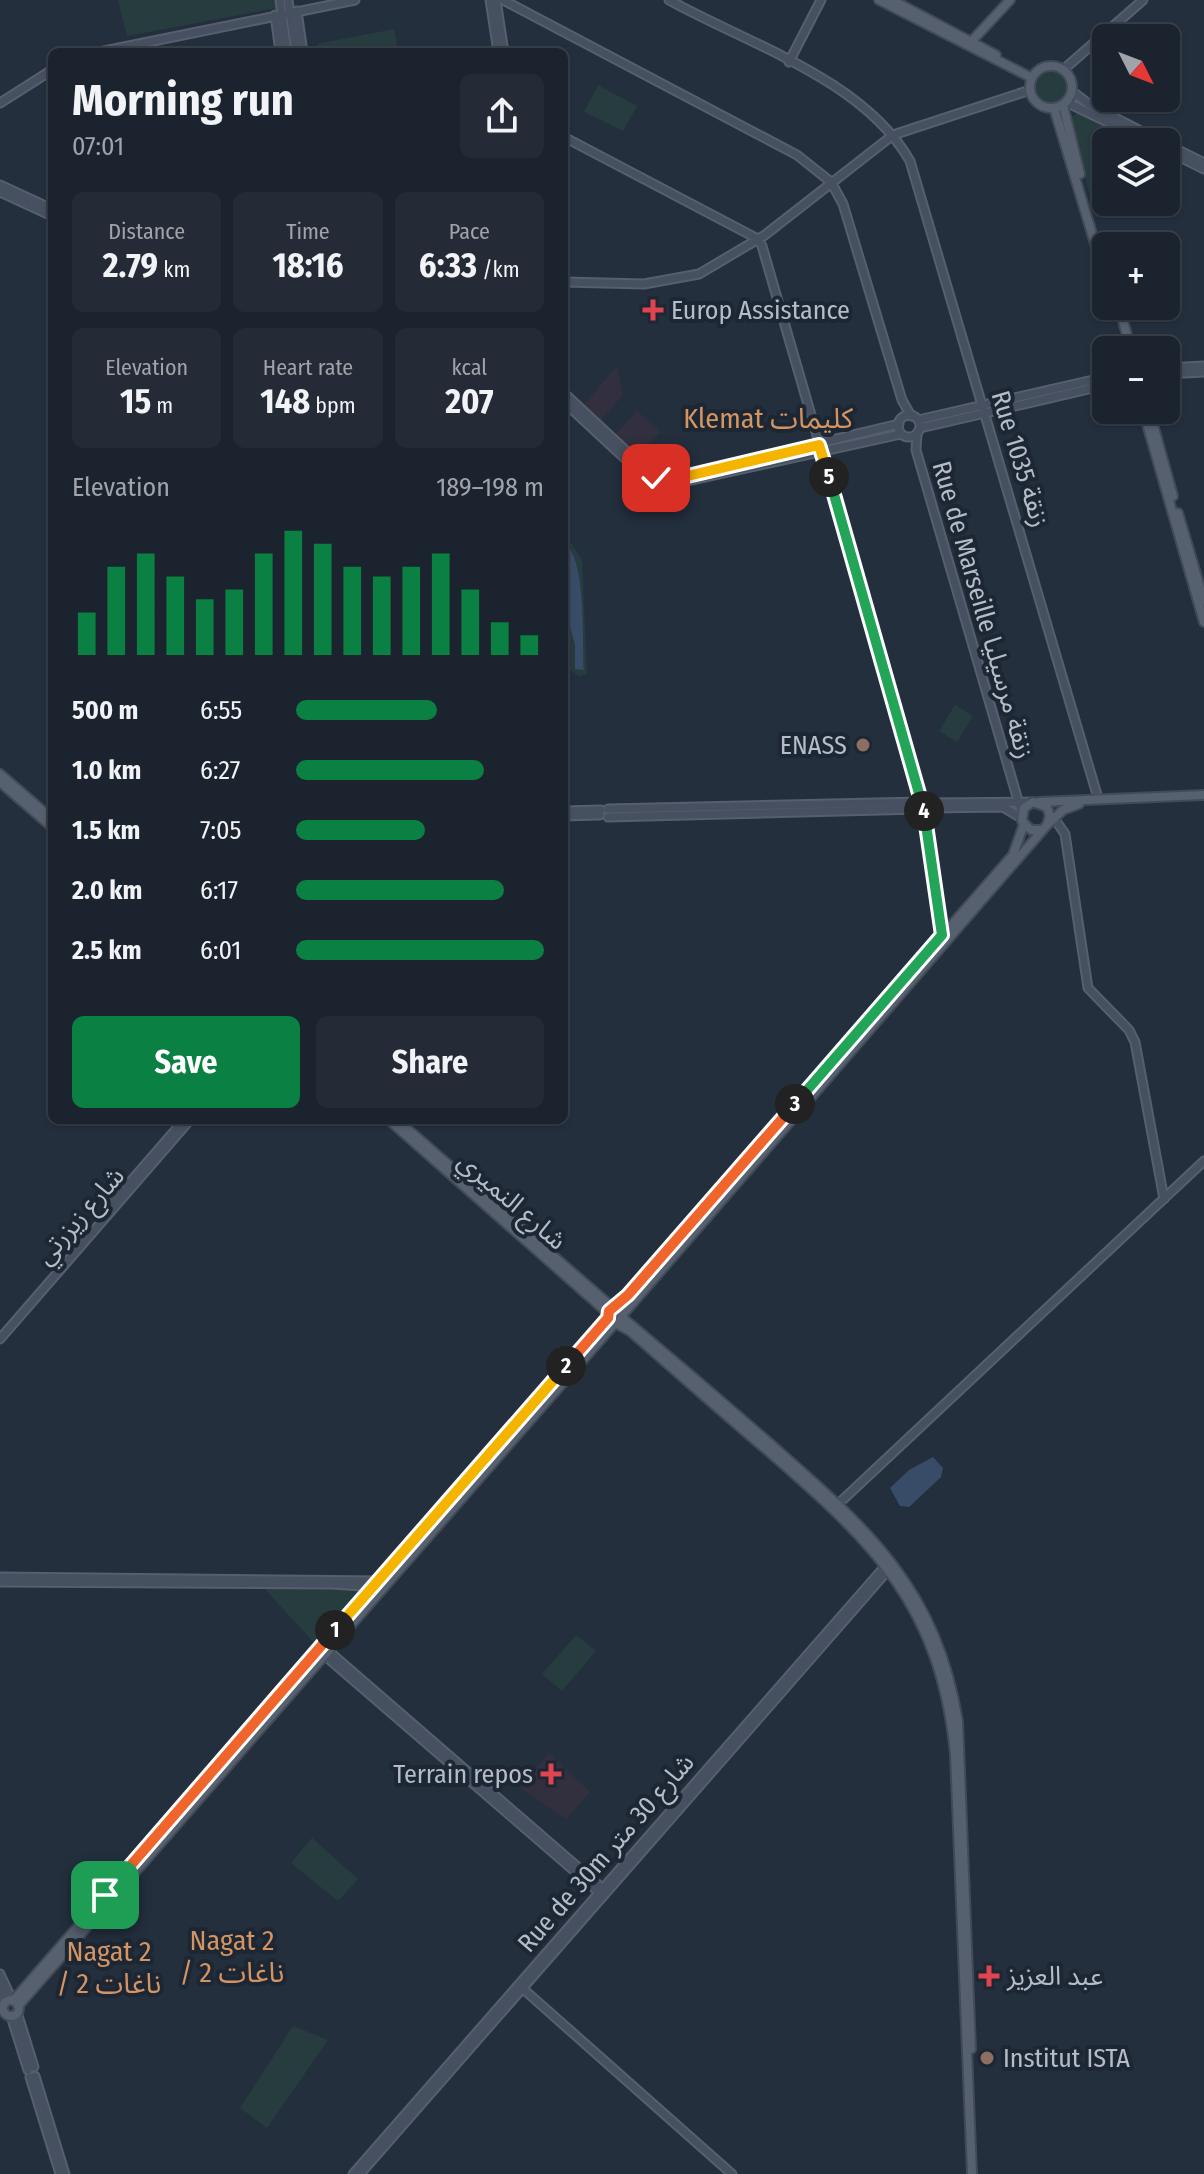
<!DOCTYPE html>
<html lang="en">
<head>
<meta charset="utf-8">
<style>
  body { margin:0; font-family:"Fira Sans Condensed","Noto Sans Arabic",sans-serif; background:#242b36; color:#f1f3f6; height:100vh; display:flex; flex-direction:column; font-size:30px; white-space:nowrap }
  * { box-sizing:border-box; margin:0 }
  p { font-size:26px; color:#a0a4aa }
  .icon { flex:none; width:44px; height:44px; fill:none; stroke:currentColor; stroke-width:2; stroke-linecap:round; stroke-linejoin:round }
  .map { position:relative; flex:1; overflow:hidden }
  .sheet { position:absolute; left:48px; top:48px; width:520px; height:1076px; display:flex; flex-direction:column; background:#1b232e; border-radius:12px; box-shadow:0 2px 6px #0004,0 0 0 2px #39404a }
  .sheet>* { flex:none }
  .needle { width:52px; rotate:132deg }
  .buttons { position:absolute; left:1092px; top:24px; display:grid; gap:16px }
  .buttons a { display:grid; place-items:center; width:88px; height:88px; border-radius:12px; background:#1b232e; box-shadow:0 2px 6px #0004,0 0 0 2px #39404a; font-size:40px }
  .pin { position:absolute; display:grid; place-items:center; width:68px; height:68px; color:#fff; margin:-34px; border-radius:16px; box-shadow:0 4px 12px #0006 }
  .km { position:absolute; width:40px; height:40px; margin:-20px; border-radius:50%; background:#222; color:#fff; font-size:22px; line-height:40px; text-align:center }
  .round { display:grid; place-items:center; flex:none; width:84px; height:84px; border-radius:12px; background:#242b36 }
  .summary { display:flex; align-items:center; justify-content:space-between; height:136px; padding:0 24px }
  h1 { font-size:44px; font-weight:700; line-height:60px }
  .stats { display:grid; grid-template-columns:repeat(3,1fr); gap:12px; height:136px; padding:8px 24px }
  .stats div { display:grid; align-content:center; border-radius:12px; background:#242b36; text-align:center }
  .stats b { font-size:34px; font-weight:700 }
  .stats small { font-size:22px; font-weight:400 }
  .stats p { font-size:22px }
  .chart { height:224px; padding:16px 24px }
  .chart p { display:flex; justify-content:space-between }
  .chart svg { width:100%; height:144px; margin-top:8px; stroke:#0b8043; stroke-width:6 }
  .cta { display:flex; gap:16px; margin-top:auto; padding:16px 24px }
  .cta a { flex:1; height:92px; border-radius:12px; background:#0b8043; color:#fff; font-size:32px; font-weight:700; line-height:92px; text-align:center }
  .cta a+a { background:#242b36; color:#f1f3f6 }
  ul { padding:0 24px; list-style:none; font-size:26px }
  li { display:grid; grid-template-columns:128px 96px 1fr; align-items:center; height:60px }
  li i { height:20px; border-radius:10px; background:#0b8043 }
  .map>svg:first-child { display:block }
</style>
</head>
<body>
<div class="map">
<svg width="1204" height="2174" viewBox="0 0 1204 2174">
  <rect width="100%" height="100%" fill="#242f3e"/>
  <!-- medical -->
  <g fill="#32303f">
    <path d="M617,366L623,395L601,420L584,405Z"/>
    <path d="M637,411L660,432L638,456L615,435Z"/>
    <path d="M549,1753L590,1792L566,1819L520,1788Z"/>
  </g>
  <!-- green -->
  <g fill="#263c3f">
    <path d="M118,0H276L277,8L127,36Z"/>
    <path d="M394,29L398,52H319L317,44Z"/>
    <circle cx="1052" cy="87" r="16"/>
    <path d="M598,85L637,106L623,131L584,112Z"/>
    <path d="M1080,111L1141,142H1106V188L1090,196L1070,118Z"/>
    <path d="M564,532L582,560L587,674L580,676L564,667Z"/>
    <path d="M955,705L973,716L957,742L939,731Z"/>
    <path d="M264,1588L364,1589L315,1644Z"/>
    <path d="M576,1635L596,1651L562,1691L542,1674Z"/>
    <path d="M312,1838L358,1879L338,1901L291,1863Z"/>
    <path d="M293,2026L328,2040L267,2128L240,2108Z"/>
  </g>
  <!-- water -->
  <g fill="#394c67">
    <path d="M564,542C587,560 582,639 584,670L575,669V645L564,606Z"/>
    <path d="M933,1457L943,1468L941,1477L909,1507L900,1506L890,1488L909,1470Z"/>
  </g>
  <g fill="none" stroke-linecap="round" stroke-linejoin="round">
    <!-- secondary casing -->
    <g stroke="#565f6c" stroke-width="11">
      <g id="secondary">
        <path d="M280,0L287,52"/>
        <path d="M288,0L296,52"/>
        <path d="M490,0L498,52"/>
        <path d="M496,0L504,52"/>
        <path d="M503,0L797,155L831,182L843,204L902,400L911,416"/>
        <path d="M669,0C748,44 863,79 910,161L1098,798"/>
        <path d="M297,11L303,52"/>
        <path d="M275,15L280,52"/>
        <path d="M99,52L355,0"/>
        <path d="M789,62L821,0"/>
        <path d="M1063,70L1143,0"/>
        <path d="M1072,91L1090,105L1162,142"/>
        <path d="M1066,102L1149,142"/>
        <path d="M0,103L52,70"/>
        <path d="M564,137L758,239L762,246L923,801"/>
        <path d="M1166,144L1204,163"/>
        <path d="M1166,150L1204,169"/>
        <path d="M0,185L52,209"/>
        <path d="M0,192L52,216"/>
        <path d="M564,282L644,284L699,274L765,235L893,135L1030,90"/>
        <path d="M1166,368L1204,366"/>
        <path d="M1166,374L1204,372"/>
        <path d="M564,393L652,475L664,480L899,424"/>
        <path d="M564,402L648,480L665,486L901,434"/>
        <circle cx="909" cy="426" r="11"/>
        <path d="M918,420L1106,377"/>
        <path d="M920,428L1106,385"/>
        <path d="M917,433L916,450L1022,814"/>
        <path d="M930,803L1033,802"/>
        <path d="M930,808L1003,807L1021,818"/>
        <path d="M608,809L921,802"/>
        <path d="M564,811L601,810"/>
        <path d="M926,812L931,806L925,800L919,806L926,812L943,936"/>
        <path d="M564,816L600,815"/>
        <path d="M608,817L920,809"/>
        <path d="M1054,818L1065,834L1088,988L1129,1030L1135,1042L1164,1199"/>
        <path d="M112,1203L184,1120"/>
        <path d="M0,1339L190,1120"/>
        <path d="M835,1507L1204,1161"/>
        <path d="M0,1577L382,1581"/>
        <path d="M0,1582L332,1584L377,1587"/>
        <path d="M326,1649L603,1889"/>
        <path d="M322,1653L600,1893"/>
        <path d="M0,1974L12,2000"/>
        <path d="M0,1981L3,2006"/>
        <path d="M521,1987L732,2174"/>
        <path d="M17,2012L34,2067"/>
        <path d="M11,2016L28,2070"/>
        <path d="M35,2076L65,2174"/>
        <path d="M30,2077L60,2174"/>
        <path d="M353,2174L887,1564"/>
        <path d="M360,2174L890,1568"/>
      </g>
    </g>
    <!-- primary casing -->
    <g stroke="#414a57" stroke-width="12">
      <g id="primary">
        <path d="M879,0L1032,78"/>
        <path d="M892,0L996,55"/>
        <path d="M970,43L1010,0"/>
        <circle cx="1051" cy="87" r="21"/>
        <path d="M1063,105L1080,174"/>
        <path d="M1054,108L1106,280"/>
        <path d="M1119,306L1131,350"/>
        <path d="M1143,410L1204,622"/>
        <path d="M1149,410L1173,496"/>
        <path d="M1178,513L1204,601"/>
        <path d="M0,774L52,819"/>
        <path d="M0,782L52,827"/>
        <path d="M1039,802L1204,795"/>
        <path d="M1048,824L1063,810L1079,804"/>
        <path d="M389,1120L608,1313"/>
        <path d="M397,1120L613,1308"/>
        <path d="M617,1307L1013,855L1024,824"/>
        <path d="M624,1313L1047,825L1050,816L1047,807L1033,802L1024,808L1022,821L1031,830H1040"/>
        <path d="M623,1318C672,1359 720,1400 767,1441C865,1527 936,1586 958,1722L971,2049"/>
        <path d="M619,1323L624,1313L613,1308L608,1313L610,1320L630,1331C676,1371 721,1411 767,1450C875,1544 940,1604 955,1754L972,2174"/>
        <circle cx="11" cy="2008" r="8"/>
        <path d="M13,2001L608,1318"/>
        <path d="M18,2006L615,1323"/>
      </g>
    </g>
    <!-- secondary -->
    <use href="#secondary" stroke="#465061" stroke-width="7"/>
    <!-- primary -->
    <use href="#primary" stroke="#56606e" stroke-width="8"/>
  </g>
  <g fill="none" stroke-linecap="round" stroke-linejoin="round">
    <!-- split-1 casing -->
    <g stroke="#fff" stroke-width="16">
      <path id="split-1" d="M105,1895L335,1630"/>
    </g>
    <!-- split-2 casing -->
    <g stroke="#fff" stroke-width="16">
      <path id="split-2" d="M335,1630L566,1366"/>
    </g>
    <!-- split-3 casing -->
    <g stroke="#fff" stroke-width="16">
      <path id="split-3" d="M566,1366L608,1318L609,1311L628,1295L795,1104"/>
    </g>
    <!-- split-4 casing -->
    <g stroke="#fff" stroke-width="16">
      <path id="split-4" d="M795,1104L942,935L924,811"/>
    </g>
    <!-- split-5 casing -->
    <g stroke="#fff" stroke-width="16">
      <path id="split-5" d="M829,477L924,811"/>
    </g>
    <!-- split-6 casing -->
    <g stroke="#fff" stroke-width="16">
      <path id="split-6" d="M656,478L675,479L819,445L829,477"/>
    </g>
    <!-- split-1 -->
    <use href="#split-1" stroke="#f0652b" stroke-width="10"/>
    <!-- split-2 -->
    <use href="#split-2" stroke="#f5b400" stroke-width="10"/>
    <!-- split-3 -->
    <use href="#split-3" stroke="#f0652b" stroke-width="10"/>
    <!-- split-4 -->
    <use href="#split-4" stroke="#22a559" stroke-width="10"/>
    <!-- split-5 -->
    <use href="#split-5" stroke="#22a559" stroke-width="10"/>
    <!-- split-6 -->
    <use href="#split-6" stroke="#f5b400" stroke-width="10"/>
  </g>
  <!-- markers -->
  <g fill="#e0444e" stroke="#1d2633" stroke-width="3">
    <path d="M649 298h8v8h8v8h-8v8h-8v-8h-8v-8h8z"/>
    <path d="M547 1762h8v8h8v8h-8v8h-8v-8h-8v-8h8z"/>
    <path d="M985 1964h8v8h8v8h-8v8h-8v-8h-8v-8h8z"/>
  </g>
  <g fill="#8d6e63" stroke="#1d2633" stroke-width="3">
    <circle cx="863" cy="745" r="8"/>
    <circle cx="987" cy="2058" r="8"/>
  </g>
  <g text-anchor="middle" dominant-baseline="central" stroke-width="8" stroke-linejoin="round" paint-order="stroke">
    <!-- poi labels -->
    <g font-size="26" fill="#b4bcc9" stroke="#1d2633" text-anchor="start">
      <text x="671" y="310">Europ Assistance</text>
      <text x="847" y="745" text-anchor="end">ENASS</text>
      <text x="533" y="1774" text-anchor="end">Terrain repos</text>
      <text x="1007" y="1976">عبد العزيز</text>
      <text x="1003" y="2058">Institut ISTA</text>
    </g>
    <!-- street labels -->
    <g font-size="26" fill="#b4bcc9" stroke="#1d2633">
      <text transform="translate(1020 459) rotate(73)">Rue 1035 زنقة</text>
      <text transform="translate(983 610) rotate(74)">Rue de Marseille زنقة مرسيليا</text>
      <text transform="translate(512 1201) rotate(41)">شارع النميري</text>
      <text transform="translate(80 1216) rotate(-49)">شارع زيزرتي</text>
      <text transform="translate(606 1853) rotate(-49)">Rue de 30m شارع 30 متر</text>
    </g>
    <!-- neighbourhood labels -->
    <g font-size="28" fill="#d59563" stroke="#1d2633">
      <text x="768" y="418">Klemat كليمات</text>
      <text x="232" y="1940">Nagat 2<tspan x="232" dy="32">/ ناغات 2</tspan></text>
      <text x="109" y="1951">Nagat 2<tspan x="109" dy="32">/ ناغات 2</tspan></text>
    </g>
  </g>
</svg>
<div class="buttons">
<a><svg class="needle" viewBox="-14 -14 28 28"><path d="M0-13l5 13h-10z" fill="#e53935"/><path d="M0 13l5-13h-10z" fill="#a0a4aa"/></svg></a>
<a><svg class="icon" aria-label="layers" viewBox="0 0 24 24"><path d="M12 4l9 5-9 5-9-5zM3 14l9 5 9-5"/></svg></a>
<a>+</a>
<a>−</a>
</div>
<div class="pin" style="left:105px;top:1895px;background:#1e9e55"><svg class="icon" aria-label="arrive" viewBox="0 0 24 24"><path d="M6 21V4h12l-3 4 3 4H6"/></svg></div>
<div class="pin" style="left:656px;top:478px;background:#d93025"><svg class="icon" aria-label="check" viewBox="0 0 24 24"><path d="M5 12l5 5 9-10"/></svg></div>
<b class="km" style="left:335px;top:1630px">1</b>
<b class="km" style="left:566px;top:1366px">2</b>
<b class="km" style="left:795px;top:1104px">3</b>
<b class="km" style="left:924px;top:811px">4</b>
<b class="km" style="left:829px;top:477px">5</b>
<section class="sheet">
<div class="summary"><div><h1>Morning run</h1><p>07:01</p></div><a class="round"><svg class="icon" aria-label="share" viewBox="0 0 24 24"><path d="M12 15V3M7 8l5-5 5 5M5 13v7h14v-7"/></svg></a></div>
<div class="stats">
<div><p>Distance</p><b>2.79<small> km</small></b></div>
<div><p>Time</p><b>18:16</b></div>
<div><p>Pace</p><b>6:33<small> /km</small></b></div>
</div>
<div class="stats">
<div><p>Elevation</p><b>15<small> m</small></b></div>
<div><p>Heart rate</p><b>148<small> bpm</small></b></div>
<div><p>kcal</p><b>207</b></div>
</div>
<div class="chart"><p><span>Elevation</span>189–198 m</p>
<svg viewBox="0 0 160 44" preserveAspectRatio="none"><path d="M5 44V31M15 44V17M25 44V13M35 44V20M45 44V27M55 44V24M65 44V13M75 44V6M85 44V10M95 44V17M105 44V20M115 44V17M125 44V13M135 44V24M145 44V34M155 44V38"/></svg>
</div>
<ul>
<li><b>500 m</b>6:55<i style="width:57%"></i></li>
<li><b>1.0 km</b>6:27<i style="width:76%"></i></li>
<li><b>1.5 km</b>7:05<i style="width:52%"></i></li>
<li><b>2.0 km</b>6:17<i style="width:84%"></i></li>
<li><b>2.5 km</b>6:01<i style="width:100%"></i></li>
</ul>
<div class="cta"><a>Save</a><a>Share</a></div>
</section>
</div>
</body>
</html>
